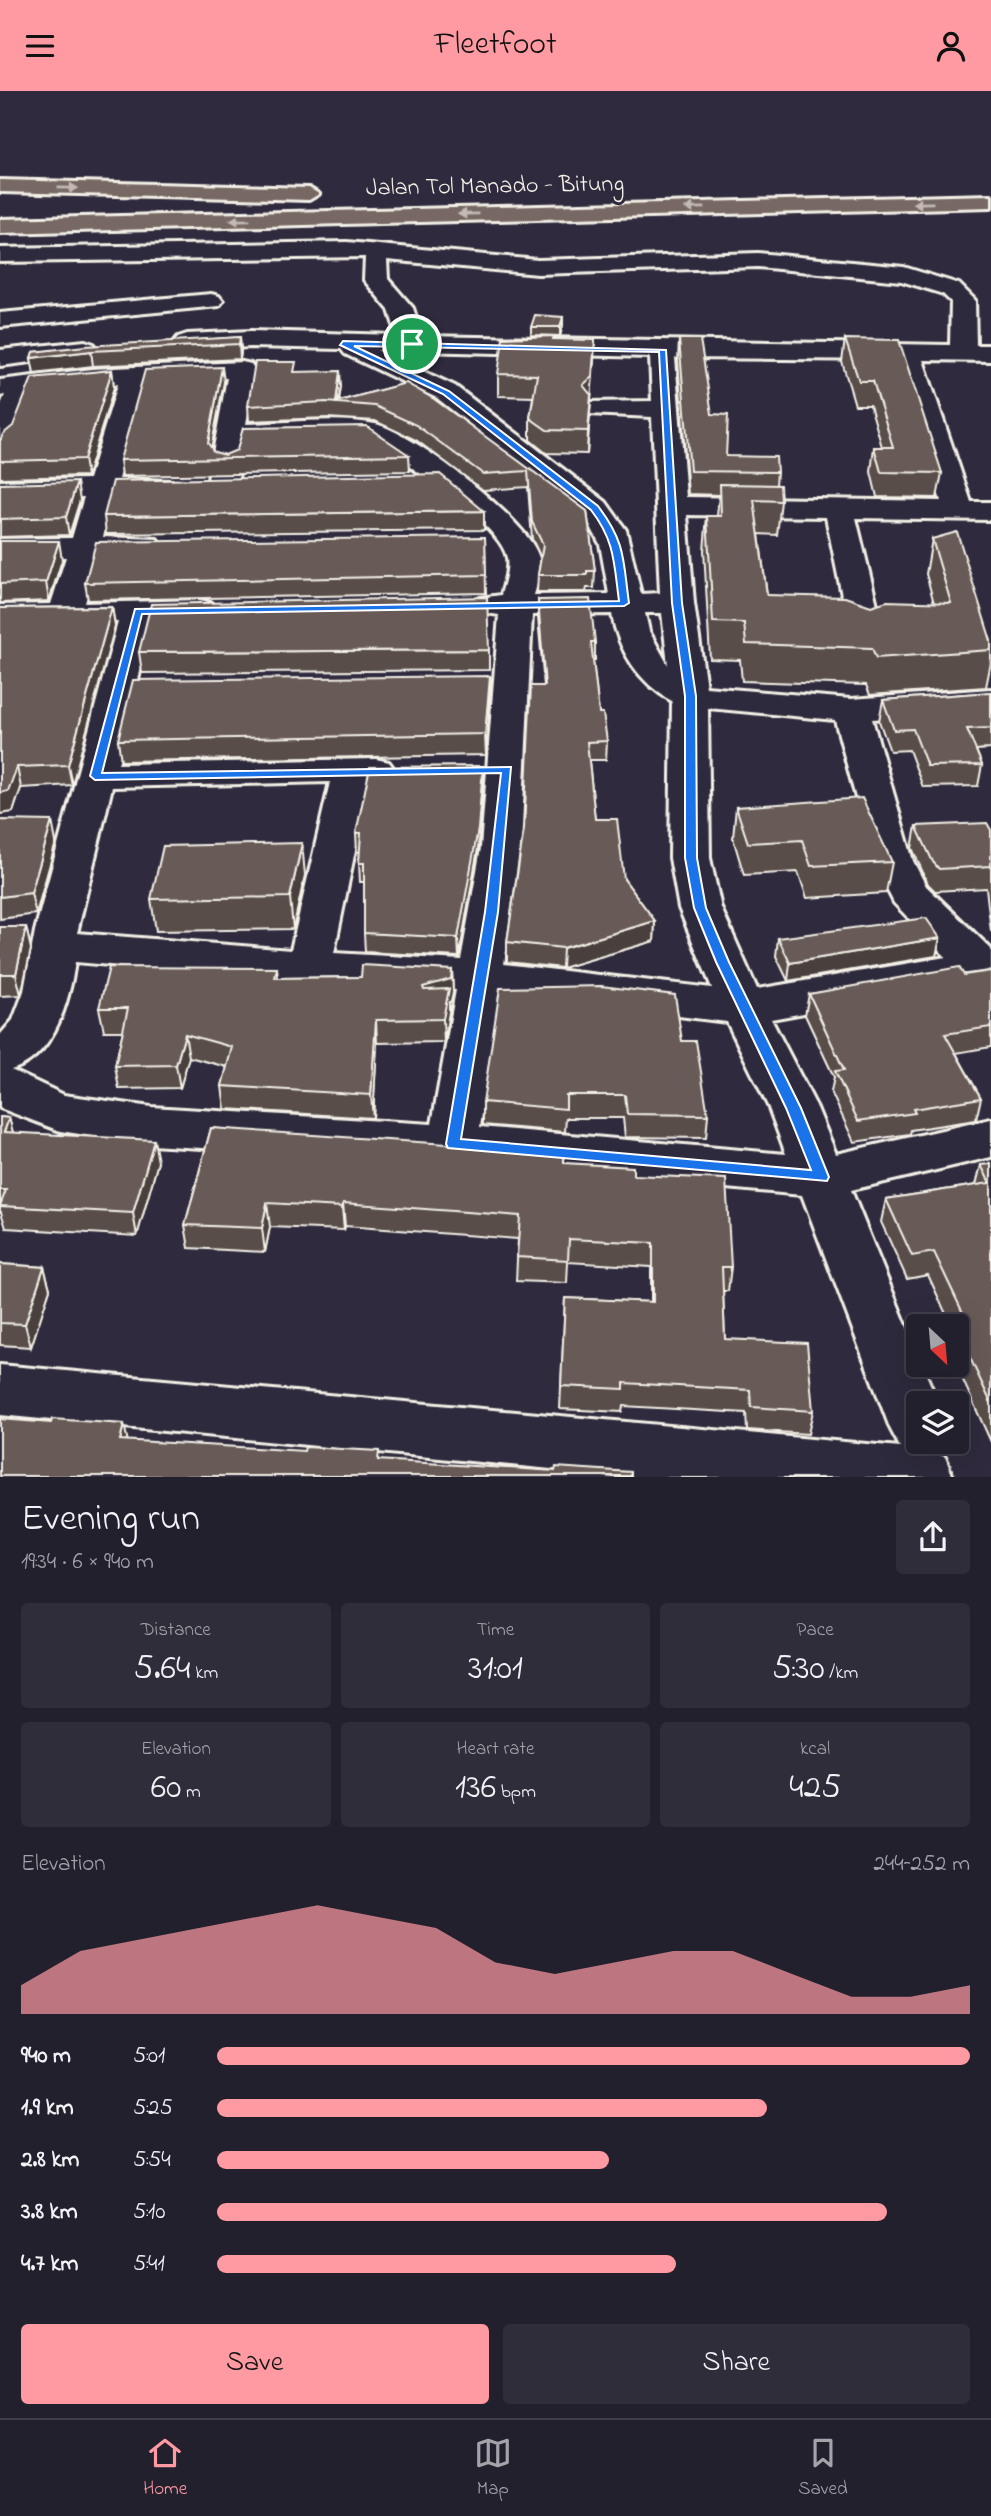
<!DOCTYPE html>
<html lang="en">
<head>
<meta charset="utf-8">
<style>
  body { margin:0; font-family:"Indie Flower",sans-serif; background:#2f2d3a; color:#f1f3f6; height:100vh; display:flex; flex-direction:column; font-size:26px; white-space:nowrap }
  * { box-sizing:border-box; margin:0 }
  p { font-size:23px; color:#a3a3aa }
  .icon { flex:none; width:38px; height:38px; fill:none; stroke:currentColor; stroke-width:2; stroke-linecap:round; stroke-linejoin:round }
  .map { position:relative; height:1386px; overflow:hidden }
  .details { display:flex; flex-direction:column; background:#23202e; flex:1 }
  .details>* { flex:none }
  .needle { width:46px; rotate:154deg }
  .tools { position:absolute; left:906px; top:1223px; display:grid; gap:14px }
  .tools a { display:grid; place-items:center; width:63px; height:63px; border-radius:7px; background:#23202e; box-shadow:0 7px 28px #0002,0 0 0 2px #403e4a; font-size:35px }
  .pin { position:absolute; display:grid; place-items:center; width:60px; height:60px; color:#fff; margin:-30px; border:4px solid #fff; border-radius:50%; box-shadow:0 2px 7px #0007 }
  .round { display:grid; place-items:center; flex:none; width:74px; height:74px; border-radius:7px; background:#2f2d3a }
  .headline { display:flex; align-items:center; justify-content:space-between; height:119px; padding:0 21px }
  h1 { font-size:38px; font-weight:600; line-height:52px }
  .figures { display:grid; grid-template-columns:repeat(3,1fr); gap:10px; height:119px; padding:7px 21px }
  .figures div { display:grid; align-content:center; border-radius:7px; background:#2f2d3a; text-align:center }
  .figures b { font-size:35px; font-weight:600 }
  .figures small { font-size:19px; font-weight:400 }
  .figures p { font-size:19px }
  .chart { height:196px; padding:14px 21px }
  .chart p { display:flex; justify-content:space-between }
  .chart svg { width:100%; height:126px; margin-top:7px; fill:#ff9aa2; opacity:.7 }
  .action { display:flex; gap:14px; margin-top:auto; padding:14px 21px }
  .action a { flex:1; height:80px; border-radius:7px; background:#ff9aa2; color:#111; font-size:28px; font-weight:600; line-height:80px; text-align:center }
  .action a+a { background:#2f2d3a; color:#f1f3f6 }
  ul { padding:0 21px; list-style:none; font-size:23px }
  li { display:grid; grid-template-columns:112px 84px 1fr; align-items:center; height:52px }
  li i { height:18px; border-radius:9px; background:#ff9aa2 }
  header { display:flex; justify-content:space-between; align-items:center; height:91px; padding:0 21px; background:#ff9aa2; color:#111; font-size:32px; font-weight:600 }
  .dock { display:flex; justify-content:space-around; align-items:center; height:98px; border-top:2px solid #403e4a; background:#23202e; font-size:19px; color:#a3a3aa }
  .dock a { display:grid; justify-items:center; gap:4px }
  .dock .on { color:#ff9aa2 }
  .map>svg:first-child { display:block }
</style>
</head>
<body>
<header><svg class="icon" aria-label="menu" viewBox="0 0 24 24"><path d="M4 6h16M4 12h16M4 18h16"/></svg>Fleetfoot<svg class="icon" aria-label="person" viewBox="0 0 24 24"><circle cx="12" cy="8" r="4"/><path d="M4 21q1-7 8-7t8 7"/></svg></header>
<div class="map">
<svg width="991" height="1386" viewBox="0 0 991 1386">
  <rect width="100%" height="100%" fill="#2f2a3d"/>
  <filter id="ink" filterUnits="userSpaceOnUse"><feTurbulence type="fractalNoise" baseFrequency=".0143" numOctaves="2"/><feDisplacementMap in="SourceGraphic" scale="14" xChannelSelector="R" yChannelSelector="G"/><feConvolveMatrix kernelMatrix="1 2 1 2 8 2 1 2 1" color-interpolation-filters="sRGB"/></filter>
  <g filter="url(#ink)">
    <g fill="none" stroke-linecap="round" stroke-linejoin="round">
      <!-- minor casing -->
      <g stroke="#f4f1e8" stroke-width="6">
        <g id="minor">
          <path d="M347,151L538,169L758,162L904,176L959,193L975,209L976,254H991V270L923,269L971,411H991V429L856,427L883,539L878,546L866,549L854,546L849,539L826,426L687,424L694,512L706,596L851,608L991,598V620L872,628L913,770L926,795L991,858V888L771,928L817,1017L836,1063L991,1028V1066L851,1099L919,1266V1274H922L938,1312H919V1351H942L939,1356L928,1360L945,1366L953,1386H634L0,1324V1274L900,1356L890,1337L802,1104L453,1072L151,1054L60,1040L0,1017V944L13,929L24,900L35,840L118,531L0,534V514L51,513L66,466H0V448L72,447L84,406L0,408V390L89,388L118,293L33,301L14,351L10,357L0,359V316L5,304L0,305V289L93,278L242,271L251,273L255,279L246,333C287,332 335,325 375,333C411,340 530,430 539,467C542,478 537,493 534,504L609,503L600,453L584,423L437,307L345,263L341,258L251,256L187,259L178,256L174,251L178,246L187,243L251,240L397,244L389,219L364,189L365,166L0,171V157ZM387,169L538,183L758,176L901,190L943,203L951,211L950,254L422,245L413,217L388,188ZM377,259L650,266L652,310L588,311L584,317L588,323L652,326L660,502L641,503L626,439L606,411L455,295ZM675,267L897,269L941,410L686,406ZM227,287L207,394L212,400L222,403L232,400L237,394L244,350L368,348L380,354C409,376 501,433 507,467C509,479 504,493 501,504L480,507L475,514L480,521L499,524L481,757L461,869L334,862L369,691L389,687L395,679L389,671L376,668L118,673L152,530L212,526L217,519L212,512L200,509L85,512L98,465L157,462L162,455L157,448L103,446L114,406L172,402L177,396L172,390L119,388L145,291ZM645,522H662L668,574L649,540ZM612,523C618,559 639,592 672,610L670,767L679,817L712,897L504,873L521,757L532,524ZM708,617L835,629L873,770L894,812L946,866L757,898L721,817L710,767ZM330,691L291,859L77,842L112,696ZM75,871L309,891L456,899L432,1033L151,1016L64,1004L11,979C54,966 69,911 75,871ZM500,903L727,931L769,1017L786,1063L480,1036Z"/>
          <path d="M211,203L219,205L223,210L219,215L0,236V222Z"/>
          <path d="M85,250L94,253L98,258L94,263L0,275V259Z"/>
        </g>
      </g>
      <!-- highway casing -->
      <g stroke="#f4f1e8" stroke-width="6">
        <g id="highway">
          <path d="M0,89L309,97L319,103L309,109L0,101Z"/>
          <path d="M991,104V116L0,142V128Z"/>
        </g>
      </g>
      <!-- minor -->
      <use href="#minor" fill="#2f2a3d" fill-rule="evenodd"/>
      <!-- highway -->
      <use href="#highway" fill="#776864" fill-rule="evenodd"/>
    </g>
    <!-- wall -->
    <g fill="#594d4a" stroke="#f4f1e8" stroke-width="2">
      <path d="M563,226V234L560,245L531,244V236Z"/>
      <path d="M240,246L241,261L240,268L93,275L34,282L31,267L33,261Z"/>
      <path d="M554,248L595,249L587,363L546,362L530,349V327L533,306L498,305V283Z"/>
      <path d="M679,248L712,323L726,365L777,381L776,394L781,410L777,444L759,443L767,504L871,515L934,512L926,483L932,448L991,550V571L986,596L870,604L866,594L742,590L740,569L710,568L704,459L707,425H717L719,404L688,403L678,270Z"/>
      <path d="M845,248L942,382L937,407L877,406L871,381L874,356H882L870,314H855L842,271Z"/>
      <path d="M112,279L114,296L87,385L0,387V350Z"/>
      <path d="M297,281L341,295L339,310L406,292L587,420L595,480L594,497H587L586,501H537L538,484L541,467L532,448L528,396L483,399L416,349L375,330L327,327L249,330L248,315Z"/>
      <path d="M224,291L211,357L214,361L225,364H409L410,380L122,385L120,369Z"/>
      <path d="M0,393L80,409L69,444L0,446Z"/>
      <path d="M484,420V439L106,443L104,425Z"/>
      <path d="M485,446L486,502L88,509L85,492Z"/>
      <path d="M0,450L62,469L49,510L0,512Z"/>
      <path d="M538,509L595,551V569H593L599,622L607,650L606,669H589L595,728L624,788L655,830L654,850L562,877L507,871V851L544,595L538,527Z"/>
      <path d="M112,516L115,535L72,694L21,697L13,721L0,517Z"/>
      <path d="M489,559V579L142,582L139,561Z"/>
      <path d="M991,601V658L976,659L982,674L978,695L923,696L909,659L890,660L879,630L883,609Z"/>
      <path d="M490,606L486,664L121,670L118,649Z"/>
      <path d="M483,693L478,757L459,866L365,861L364,842V791H360L359,772L360,761H357L356,742Z"/>
      <path d="M736,716L892,771L886,802L807,807L798,781L744,784L733,747Z"/>
      <path d="M0,729L56,751L36,823L0,828Z"/>
      <path d="M916,735L991,739V841L986,797L935,800L928,793L912,757Z"/>
      <path d="M305,784L293,838L156,840L151,808Z"/>
      <path d="M0,836H26L31,858L21,904L0,905Z"/>
      <path d="M778,847H940L936,865L788,890L776,865Z"/>
      <path d="M277,877L278,887L361,886L452,879L453,901L451,910L449,911V921L444,951L377,952L373,1027L225,1018L222,995L227,976L189,966L180,997L119,998L115,975L123,940H104L99,917Z"/>
      <path d="M991,880V956L956,962L981,1007L976,1029L911,1039L910,1043L854,1051L831,1001L834,986L805,924L809,903Z"/>
      <path d="M682,950L708,1024L706,1047L625,1046L623,1027H566L565,1041L483,1034V1011Z"/>
      <path d="M0,1026L9,1027L13,1042L158,1071L137,1145L6,1137L1,1121H0Z"/>
      <path d="M211,1037L564,1072L633,1084L731,1176L728,1200H723L725,1248L813,1320L808,1343L747,1339L746,1322L623,1315L622,1321L560,1318L565,1207L651,1211V1176L568,1171L567,1192L516,1190L518,1148L345,1135L344,1139L270,1136L265,1161L189,1157L185,1134Z"/>
      <path d="M991,1073V1351L956,1274H957V1236H952L928,1184L907,1188L881,1131L886,1108L976,1094L981,1074Z"/>
      <path d="M0,1173L44,1176L50,1198L31,1256L0,1254Z"/>
    </g>
    <!-- shaded-wall -->
    <g fill="#483f3c" stroke="#f4f1e8" stroke-width="2">
      <path d="M563,226V234L560,245V236Z"/>
      <path d="M240,246L241,261L240,268L239,253Z"/>
      <path d="M595,249L594,270L587,363L588,340L583,294Z"/>
      <path d="M91,260L93,275L34,282L31,267Z"/>
      <path d="M222,276L224,291L209,368L208,352Z"/>
      <path d="M112,279L114,296L87,385L84,368Z"/>
      <path d="M340,280L341,295L338,312H336Z"/>
      <path d="M77,391L80,409L69,444L66,426Z"/>
      <path d="M59,450L62,469L49,510L46,491Z"/>
      <path d="M112,516L115,535L72,694L68,674Z"/>
      <path d="M490,585V606L486,664L485,643Z"/>
      <path d="M483,675V693L478,757L459,866L458,847Z"/>
      <path d="M17,676L21,697L13,721L0,723V702Z"/>
      <path d="M52,730L56,751L36,823L31,802Z"/>
      <path d="M302,752L305,784L293,838L290,806Z"/>
      <path d="M655,830L654,850L562,877L563,857Z"/>
      <path d="M26,836L31,858L21,904L16,883Z"/>
      <path d="M940,847L936,865L788,890L790,872Z"/>
      <path d="M452,879L453,901L451,910L449,911V921L444,951L443,928L424,918L423,896Z"/>
      <path d="M376,929L377,952L373,1027L371,1004Z"/>
      <path d="M185,943L189,966L180,997L176,974Z"/>
      <path d="M9,1027L15,1049L4,1041Z"/>
      <path d="M154,1049L158,1071L137,1145L133,1122Z"/>
      <path d="M267,1112L270,1136L265,1161L262,1137Z"/>
      <path d="M343,1112L345,1135L344,1139L342,1116Z"/>
      <path d="M44,1176L50,1198L31,1256L25,1233Z"/>
      <path d="M124,1333L129,1356L120,1349Z"/>
    </g>
    <!-- building -->
    <g fill="#675a56" stroke="#f4f1e8" stroke-width="2">
      <path d="M535,224L563,226L560,236H531Z"/>
      <path d="M554,245L553,248L595,249L592,286L583,294L591,304L588,340L547,339L530,327L537,284L498,283L503,247Z"/>
      <path d="M240,246L239,253L91,260L31,267L33,261L85,255Z"/>
      <path d="M679,248H700L712,323L728,324L726,365L776,366L777,381L690,380Z"/>
      <path d="M845,248L899,249L942,382L881,381L874,356H893L873,290H859Z"/>
      <path d="M255,271H296L294,281L340,280L336,311L406,292L434,308L587,420L595,480H587V484H538L543,454L532,431L528,380L483,383L416,334L375,315L326,311L248,315Z"/>
      <path d="M222,276L208,352L214,361L225,364L237,359L243,337L366,335L409,364L120,369L145,279Z"/>
      <path d="M112,279L84,368L0,370V350L3,343L13,335L32,287Z"/>
      <path d="M440,383L484,420L104,425L113,390Z"/>
      <path d="M77,391L66,426L0,428V393Z"/>
      <path d="M720,393L780,394L781,410L754,409L767,504L845,506L871,515L887,510L951,512L932,448L957,441L991,550V559L876,567L872,557L746,553L744,532L713,531L707,425H721Z"/>
      <path d="M485,446L486,484L85,492L96,451Z"/>
      <path d="M0,450H59L46,491L0,493Z"/>
      <path d="M487,506L489,559L139,561L151,513Z"/>
      <path d="M590,508L595,551H591L599,622H603L607,650L587,651L595,728H617L624,788L655,830L563,857L507,851L524,738L531,595H545L538,509Z"/>
      <path d="M112,516L68,674L17,676L8,700L0,702V517Z"/>
      <path d="M490,585L485,643L118,649L133,589Z"/>
      <path d="M991,601V637L967,638L982,674L927,675L913,638L894,639L883,609Z"/>
      <path d="M483,675L478,738L458,847L364,842V772H359L361,742H356L370,676Z"/>
      <path d="M862,707L892,771L811,775L802,749L748,752L736,716Z"/>
      <path d="M0,729L52,730L31,802L0,806Z"/>
      <path d="M987,732L991,739V775L939,778L933,771L916,735Z"/>
      <path d="M302,752L290,806L151,808L163,755Z"/>
      <path d="M926,827L940,847L790,872L778,847Z"/>
      <path d="M0,836H26L16,883H0Z"/>
      <path d="M362,874L452,879L451,888L423,896L424,899L449,898L443,928L376,929L371,1004L222,995L232,956L185,943L176,974L115,975L128,917H99L109,876L277,877L275,887L361,886Z"/>
      <path d="M959,876L964,884L991,880V936L945,943L981,1007L913,1018L915,1022L858,1030L835,980L844,979L809,903Z"/>
      <path d="M601,895L675,904L682,950H696L708,1024L627,1023L625,1004H566V1018L483,1011L500,897Z"/>
      <path d="M0,1026L9,1027L4,1041L154,1049L133,1122L0,1115L6,1099H0Z"/>
      <path d="M211,1037L564,1061V1072L633,1076V1084L726,1088L731,1176H722L725,1248L807,1252L813,1320L751,1316L750,1299L624,1292V1298L561,1295L565,1207L653,1211V1152L569,1148L568,1169L517,1166L520,1125L343,1112L342,1116L267,1112L262,1137L185,1134Z"/>
      <path d="M991,1073V1312L958,1241L971,1239L934,1161L912,1165L886,1108L990,1092L981,1074Z"/>
      <path d="M0,1173L44,1176L25,1233L0,1232Z"/>
      <path d="M0,1328L51,1332L52,1328L124,1333L120,1349L304,1360L305,1356L379,1360L378,1369L555,1380L556,1376L631,1381V1385H0Z"/>
    </g>
    <!-- one-way arrows -->
    <defs><path id="oneway-solid" d="M-6-.8H1V-3.2L6.5 0L1 3.2V.8H-6Z" transform="scale(1.75)"/></defs>
    <g fill="#c2bab3">
      <use href="#oneway-solid" transform="translate(68 97) rotate(1)"/>
      <use href="#oneway-solid" transform="translate(923 112) rotate(179)"/>
      <use href="#oneway-solid" transform="translate(695 117) rotate(179)"/>
      <use href="#oneway-solid" transform="translate(468 123) rotate(179)"/>
      <use href="#oneway-solid" transform="translate(240 129) rotate(179)"/>
    </g>
  </g>
  <!-- route -->
  <path fill="#1a73e8" stroke="#fff" stroke-width="2" fill-rule="evenodd" d="M343,250L666,259L682,512L696,605L697,767L706,817L729,871L801,1017L829,1086L827,1090L448,1057L446,1053L485,821L501,682L95,689L90,685L135,518L619,510C614,473 615,450 591,419L443,303L340,254ZM354,255L659,261L672,512L685,605V767L694,817L716,871L786,1017L811,1079L461,1048L498,821L511,676L102,682L142,523L624,515L629,512C623,469 626,452 598,415L449,300Z"/>
  <g text-anchor="middle" dominant-baseline="central" stroke-width="6" stroke-linejoin="round" paint-order="stroke">
    <!-- far-street labels -->
    <g font-size="24" fill="#f4f1e8" stroke="#2f2a3d">
      <text transform="translate(495 96) rotate(-1)">Jalan Tol Manado - Bitung</text>
    </g>
  </g>
</svg>
<div class="tools">
<a><svg class="needle" viewBox="-14 -14 28 28"><path d="M0-13l5 13h-10z" fill="#e53935"/><path d="M0 13l5-13h-10z" fill="#a3a3aa"/></svg></a>
<a><svg class="icon" aria-label="layers" viewBox="0 0 24 24"><path d="M12 4l9 5-9 5-9-5zM3 14l9 5 9-5"/></svg></a>
</div>
<div class="pin" style="left:412px;top:253px;background:#1e9e55"><svg class="icon" aria-label="arrive" viewBox="0 0 24 24"><path d="M6 21V4h12l-3 4 3 4H6"/></svg></div>
</div>
<section class="details">
<div class="headline"><div><h1>Evening run</h1><p>19:34 · 6 × 940 m</p></div><a class="round"><svg class="icon" aria-label="share" viewBox="0 0 24 24"><path d="M12 15V3M7 8l5-5 5 5M5 13v7h14v-7"/></svg></a></div>
<div class="figures">
<div><p>Distance</p><b>5.64<small> km</small></b></div>
<div><p>Time</p><b>31:01</b></div>
<div><p>Pace</p><b>5:30<small> /km</small></b></div>
</div>
<div class="figures">
<div><p>Elevation</p><b>60<small> m</small></b></div>
<div><p>Heart rate</p><b>136<small> bpm</small></b></div>
<div><p>kcal</p><b>425</b></div>
</div>
<div class="chart"><p><span>Elevation</span>244–252 m</p>
<svg viewBox="0 0 160 44" preserveAspectRatio="none"><path d="M0 44V34L10 22L20 18L30 14L40 10L50 6L60 10L70 14L80 26L90 30L100 26L110 22L120 22L130 30L140 38L150 38L160 34V44z"/></svg>
</div>
<ul>
<li><b>940 m</b>5:01<i style="width:100%"></i></li>
<li><b>1.9 km</b>5:25<i style="width:73%"></i></li>
<li><b>2.8 km</b>5:54<i style="width:52%"></i></li>
<li><b>3.8 km</b>5:10<i style="width:89%"></i></li>
<li><b>4.7 km</b>5:41<i style="width:61%"></i></li>
</ul>
<div class="action"><a>Save</a><a>Share</a></div>
</section>
<nav class="dock">
<a class="on"><svg class="icon" aria-label="home" viewBox="0 0 24 24"><path d="M3 11l9-7 9 7M6 9v11h12V9"/></svg>Home</a>
<a><svg class="icon" aria-label="map" viewBox="0 0 24 24"><path d="M3 6l6-2 6 2 6-2v14l-6 2-6-2-6 2zM9 4v14M15 6v14"/></svg>Map</a>
<a><svg class="icon" aria-label="saved" viewBox="0 0 24 24"><path d="M7 4h10v16l-5-4-5 4z"/></svg>Saved</a>
</nav>
</body>
</html>
